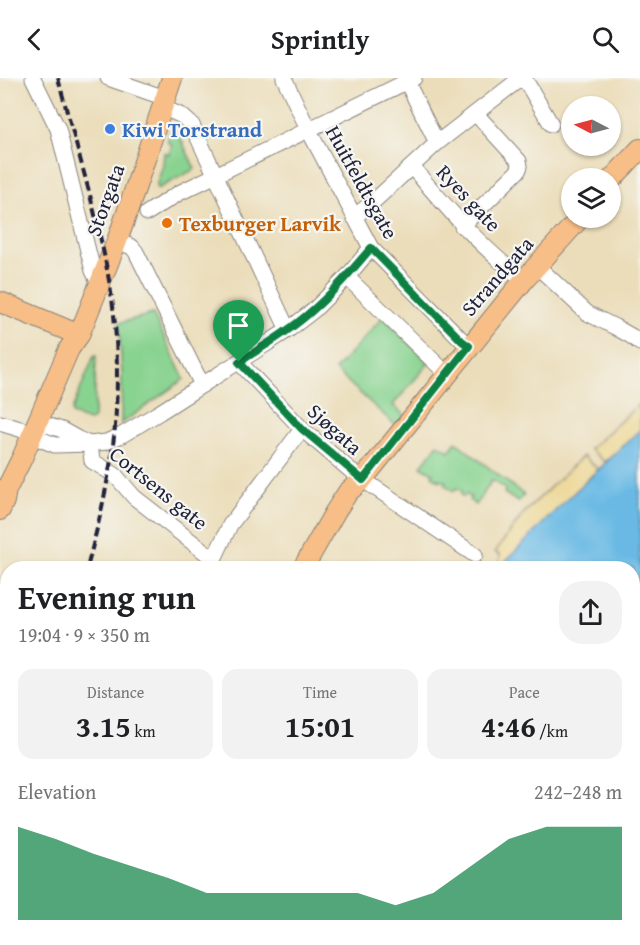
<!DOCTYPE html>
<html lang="en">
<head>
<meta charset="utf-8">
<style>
  body { margin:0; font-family:"Gentium Book Plus",serif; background:#f2f2f2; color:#202124; height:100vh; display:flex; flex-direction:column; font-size:22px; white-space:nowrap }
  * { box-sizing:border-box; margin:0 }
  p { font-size:20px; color:#757577 }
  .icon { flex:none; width:33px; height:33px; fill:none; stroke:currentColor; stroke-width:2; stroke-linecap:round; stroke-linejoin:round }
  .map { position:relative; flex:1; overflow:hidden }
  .details { position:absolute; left:0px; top:483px; width:640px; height:384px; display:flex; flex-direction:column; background:#fff; border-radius:24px 24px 0 0; box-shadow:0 2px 4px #0004 }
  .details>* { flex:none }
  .needle { width:39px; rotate:276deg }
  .buttons { position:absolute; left:561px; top:18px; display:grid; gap:12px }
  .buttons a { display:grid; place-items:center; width:60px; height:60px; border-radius:50%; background:#fff; box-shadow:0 2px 4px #0004; font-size:30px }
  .pin { position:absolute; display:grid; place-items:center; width:51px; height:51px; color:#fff; margin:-62px -26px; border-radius:50% 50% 50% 0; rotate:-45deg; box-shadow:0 0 6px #0007 }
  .pin .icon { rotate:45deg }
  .round { display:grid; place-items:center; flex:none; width:63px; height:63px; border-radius:24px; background:#f2f2f2 }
  .headline { display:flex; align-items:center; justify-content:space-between; height:102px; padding:0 18px }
  h1 { font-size:33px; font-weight:700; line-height:45px }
  .metrics { display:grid; grid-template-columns:repeat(3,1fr); gap:9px; height:102px; padding:6px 18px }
  .metrics div { display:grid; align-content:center; border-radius:15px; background:#f2f2f2; text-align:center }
  .metrics b { font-size:30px; font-weight:700 }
  .metrics small { font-size:16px; font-weight:400 }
  .metrics p { font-size:16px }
  .chart { height:168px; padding:12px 18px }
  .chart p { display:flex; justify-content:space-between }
  .chart svg { width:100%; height:108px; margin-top:6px; fill:#0b8043; opacity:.7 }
  header { display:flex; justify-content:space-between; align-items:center; height:78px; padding:0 18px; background:#fff; font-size:27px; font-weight:700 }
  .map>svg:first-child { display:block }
</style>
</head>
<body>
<header><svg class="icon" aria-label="back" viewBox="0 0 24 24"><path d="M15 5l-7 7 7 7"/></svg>Sprintly<svg class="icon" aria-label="search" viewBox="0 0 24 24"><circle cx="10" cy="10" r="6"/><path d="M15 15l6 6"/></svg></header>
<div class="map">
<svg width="640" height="867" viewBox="0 0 640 867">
  <rect width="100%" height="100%" fill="#f6f6f2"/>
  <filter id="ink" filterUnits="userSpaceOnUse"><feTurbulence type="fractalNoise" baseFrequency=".0167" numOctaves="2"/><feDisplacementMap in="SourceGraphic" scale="12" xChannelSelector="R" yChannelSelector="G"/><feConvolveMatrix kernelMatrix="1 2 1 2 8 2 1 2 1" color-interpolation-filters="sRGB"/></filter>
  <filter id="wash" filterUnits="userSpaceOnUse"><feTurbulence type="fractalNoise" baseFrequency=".008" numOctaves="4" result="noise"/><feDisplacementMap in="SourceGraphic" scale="24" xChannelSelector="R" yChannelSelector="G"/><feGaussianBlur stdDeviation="1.35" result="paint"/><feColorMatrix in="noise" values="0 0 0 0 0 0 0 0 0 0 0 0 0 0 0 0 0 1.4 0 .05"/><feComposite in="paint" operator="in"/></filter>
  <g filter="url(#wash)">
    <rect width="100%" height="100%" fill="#ebddb9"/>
    <!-- green -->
    <g fill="#89d390" stroke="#567a66" stroke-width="1.5">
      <path d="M171,52L176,53L178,55L195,91L157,111L156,108L163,87L164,74L169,76L172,66L167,64Z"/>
      <path d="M153,236L184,301L121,346L122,297L119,245Z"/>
      <path d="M383,239L429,285L393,327L405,338L396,348L335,292Z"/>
      <path d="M95,277L96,278L94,340L92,342L88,343L72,336V332L94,278Z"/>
      <path d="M456,364L524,417L518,424L504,415L506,411L492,402L476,427L469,422L471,419L466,416L464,419L461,417L462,413L457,410L454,413L445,407L446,404L441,401L440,403L432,398L433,395L421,388L438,366L449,373Z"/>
    </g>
    <!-- sand -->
    <g fill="#eeda9e" stroke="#887e6c" stroke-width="1.5">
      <path d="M638,327L640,329V352L605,384L590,371Z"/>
      <path d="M583,378L598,391L499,490H495L499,483L500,477L495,474L524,435Z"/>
    </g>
    <!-- water -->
    <path fill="#69b9e4" stroke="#466e90" stroke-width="1.5" d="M640,352V867H355L354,860H633V490H499L559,429Z"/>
  </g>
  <g filter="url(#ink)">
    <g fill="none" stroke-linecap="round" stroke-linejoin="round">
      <!-- minor casing -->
      <g stroke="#86807a" stroke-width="17">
        <g id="minor">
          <path d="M33,0L58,51L93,193L99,205"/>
          <path d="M108,0L165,20"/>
          <path d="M284,0L308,51L371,170L463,263L469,268"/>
          <path d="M405,0L437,65"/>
          <path d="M524,0L551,46"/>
          <path d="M162,29L182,38L192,47L288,252"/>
          <path d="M412,89C447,130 480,169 524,202"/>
          <path d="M147,135L179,115L414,0"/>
          <path d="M354,139L373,124L437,65L521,0"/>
          <path d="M462,148L518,93L520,88L519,83L476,36"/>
          <path d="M117,163L132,169L136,174L202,307"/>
          <path d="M537,188L587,235L615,249L631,258L640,265"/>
          <path d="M347,199L447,296"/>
          <path d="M239,284L302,351L356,397L475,477"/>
          <path d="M0,345L33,355"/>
          <path d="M214,481L134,419L115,397L92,383L90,366L55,367L40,361L34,350L47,347L62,352L78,361L90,366L106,364L122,357L160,334L288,252L314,232L347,199L371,170"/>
          <path d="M213,489L214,481L230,447L302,351"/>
          <path d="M0,785H8"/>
        </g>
      </g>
      <!-- major casing -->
      <g stroke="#86807a" stroke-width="22">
        <g id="major">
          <path d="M610,103L640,71"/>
          <path d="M0,224L79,257"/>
          <path d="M0,432L4,423L6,412L22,380L69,271L79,257L117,163L129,129L172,0"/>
          <path d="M303,490L335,434L348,414L362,402L524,202L580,140"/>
          <path d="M157,867L162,860"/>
        </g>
      </g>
      <!-- minor -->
      <use href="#minor" stroke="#fff" stroke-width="15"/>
      <!-- major -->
      <use href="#major" stroke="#f7be87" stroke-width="20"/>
      <!-- rail -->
      <g stroke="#22223b" stroke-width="4" stroke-dasharray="9 4.5" stroke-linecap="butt">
        <path d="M58,0C77,73 101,146 112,221C118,263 118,306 115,348C111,396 99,444 87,490"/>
        <path d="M0,768L8,750"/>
      </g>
    </g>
  </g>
  <g fill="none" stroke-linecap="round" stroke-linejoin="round" filter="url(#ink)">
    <!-- route casing -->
    <g stroke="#fff" stroke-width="12">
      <path id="route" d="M371,170L462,263L469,268L363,402L302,351L239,284C264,268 291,252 314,231C335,213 353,191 371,170Z"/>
    </g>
    <!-- route -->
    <use href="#route" stroke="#0b8043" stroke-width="8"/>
  </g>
  <!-- markers -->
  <circle fill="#3f7fe0" stroke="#f6f6f2" stroke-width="2" cx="110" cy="51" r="6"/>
  <circle fill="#e8710a" stroke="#f6f6f2" stroke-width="2" cx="167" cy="145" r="6"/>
  <g text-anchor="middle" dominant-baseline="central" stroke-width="4.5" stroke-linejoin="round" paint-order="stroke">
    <!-- shop labels -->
    <g font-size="21" font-weight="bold" fill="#366cbe" stroke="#f6f6f2" text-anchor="start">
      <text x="122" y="51">Kiwi Torstrand</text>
    </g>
    <!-- street labels -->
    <g font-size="21" fill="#22223b" stroke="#f6f6f2">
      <text transform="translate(362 104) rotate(61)">Huitfeldtsgate</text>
      <text transform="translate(469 120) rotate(47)">Ryes gate</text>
      <text transform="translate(105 122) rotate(-70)">Storgata</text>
      <text transform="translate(497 198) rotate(-49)">Strandgata</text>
      <text transform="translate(335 351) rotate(42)">Sjøgata</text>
      <text transform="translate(159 410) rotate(39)">Cortsens gate</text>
    </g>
    <!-- food labels -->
    <g font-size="21" font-weight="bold" fill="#c56008" stroke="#f6f6f2" text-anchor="start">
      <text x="179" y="145">Texburger Larvik</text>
    </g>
  </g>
</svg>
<div class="buttons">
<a><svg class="needle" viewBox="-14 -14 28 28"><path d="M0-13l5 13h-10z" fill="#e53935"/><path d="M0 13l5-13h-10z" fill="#757577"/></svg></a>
<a><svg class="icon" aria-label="layers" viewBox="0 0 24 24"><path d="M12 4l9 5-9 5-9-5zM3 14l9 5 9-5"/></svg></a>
</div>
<div class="pin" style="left:239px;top:284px;background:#1e9e55"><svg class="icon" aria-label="arrive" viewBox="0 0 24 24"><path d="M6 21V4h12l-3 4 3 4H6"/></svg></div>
<section class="details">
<div class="headline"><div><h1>Evening run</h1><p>19:04 · 9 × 350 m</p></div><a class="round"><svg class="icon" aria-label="share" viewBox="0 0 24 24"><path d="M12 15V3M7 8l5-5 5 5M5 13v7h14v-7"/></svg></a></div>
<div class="metrics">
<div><p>Distance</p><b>3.15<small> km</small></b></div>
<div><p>Time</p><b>15:01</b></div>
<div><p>Pace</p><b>4:46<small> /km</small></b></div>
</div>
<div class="chart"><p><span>Elevation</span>242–248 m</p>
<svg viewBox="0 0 160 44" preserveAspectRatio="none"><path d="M0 44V6L10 11L20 17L30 22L40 27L50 33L60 33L70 33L80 33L90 33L100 38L110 33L120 22L130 11L140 6L150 6L160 6V44z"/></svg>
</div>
</section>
</div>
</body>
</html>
